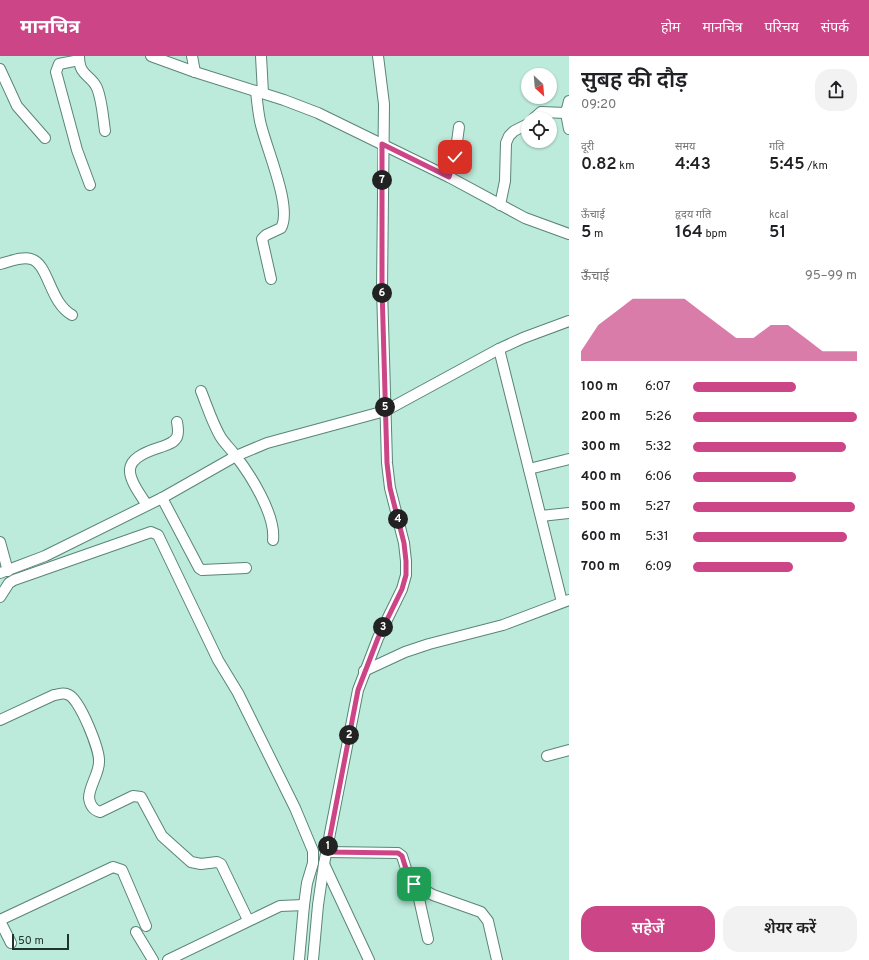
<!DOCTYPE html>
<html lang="hi">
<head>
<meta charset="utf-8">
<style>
  body { margin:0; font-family:Overpass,"Noto Sans Devanagari",sans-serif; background:#f2f2f2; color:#202124; height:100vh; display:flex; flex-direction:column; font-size:15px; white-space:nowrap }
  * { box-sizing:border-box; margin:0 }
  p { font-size:13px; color:#757577 }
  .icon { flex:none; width:22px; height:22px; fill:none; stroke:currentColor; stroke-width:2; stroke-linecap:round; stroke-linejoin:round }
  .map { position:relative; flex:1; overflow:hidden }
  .panel { display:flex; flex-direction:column; background:#fff; width:300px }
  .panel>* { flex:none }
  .needle { width:26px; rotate:154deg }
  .buttons { position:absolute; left:521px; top:12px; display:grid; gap:8px }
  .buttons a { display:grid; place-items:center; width:36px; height:36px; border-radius:50%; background:#fff; box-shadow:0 1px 3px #0004; font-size:20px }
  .scale { position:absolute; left:12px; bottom:10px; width:57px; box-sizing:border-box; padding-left:4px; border:2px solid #21332d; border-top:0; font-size:11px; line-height:14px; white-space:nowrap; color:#21332d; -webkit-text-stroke:3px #bceadb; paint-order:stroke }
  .pin { position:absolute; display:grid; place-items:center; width:34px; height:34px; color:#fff; margin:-17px; border-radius:8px; box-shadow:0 2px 6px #0006 }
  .km { position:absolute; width:20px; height:20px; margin:-10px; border-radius:50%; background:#222; color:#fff; font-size:11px; line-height:20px; text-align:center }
  .round { display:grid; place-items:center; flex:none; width:42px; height:42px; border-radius:16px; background:#f2f2f2 }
  .headline { display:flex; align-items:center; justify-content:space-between; height:68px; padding:0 12px }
  h1 { font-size:22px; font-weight:600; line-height:30px }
  .figures { display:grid; grid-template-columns:repeat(3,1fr); gap:6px; height:68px; padding:4px 12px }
  .figures div { display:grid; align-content:center }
  .figures b { font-size:17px; font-weight:600 }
  .figures small { font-size:11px; font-weight:400 }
  .figures p { font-size:11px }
  .chart { height:112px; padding:8px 12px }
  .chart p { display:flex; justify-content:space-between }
  .chart svg { width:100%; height:72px; margin-top:4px; fill:#cb4587; opacity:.7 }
  .cta { display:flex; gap:8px; margin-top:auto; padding:8px 12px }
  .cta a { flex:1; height:46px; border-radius:16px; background:#cb4587; color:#fff; font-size:16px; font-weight:600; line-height:46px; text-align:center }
  .cta a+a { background:#f2f2f2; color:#202124 }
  ul { padding:0 12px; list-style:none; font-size:13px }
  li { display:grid; grid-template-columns:64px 48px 1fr; align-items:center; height:30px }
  li i { height:10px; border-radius:5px; background:#cb4587 }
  header { display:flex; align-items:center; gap:24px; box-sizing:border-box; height:56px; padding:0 20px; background:#cb4587; color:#fff }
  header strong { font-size:19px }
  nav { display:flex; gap:22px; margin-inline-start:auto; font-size:14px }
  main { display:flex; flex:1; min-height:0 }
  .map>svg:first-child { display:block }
</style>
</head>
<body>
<header>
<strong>मानचित्र</strong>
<nav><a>होम</a><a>मानचित्र</a><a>परिचय</a><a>संपर्क</a></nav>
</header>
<main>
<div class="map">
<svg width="569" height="904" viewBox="0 0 569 904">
  <rect width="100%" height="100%" fill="#bceadb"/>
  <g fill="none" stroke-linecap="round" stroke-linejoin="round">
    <!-- minor casing -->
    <g stroke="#5a8578" stroke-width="12">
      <g id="minor">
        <path d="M79,0C79,21 91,18 97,32C102,44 103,61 105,75"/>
        <path d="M151,0L195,16L284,44L318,57L449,121L525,162L569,178"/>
        <path d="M192,0L195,16"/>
        <path d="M261,0L263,37"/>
        <path d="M79,4L59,8L56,16L77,94L90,129"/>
        <path d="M0,13L17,50L45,82"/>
        <path d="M256,35C257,45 258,55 260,65C265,90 293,151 281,172L266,179L262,183L271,223"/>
        <path d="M566,57L569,73"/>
        <path d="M533,63L541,56L566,57L569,45"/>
        <path d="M449,121L455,101L459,71"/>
        <path d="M500,149L505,125L506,87L509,80L514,75L528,68"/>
        <path d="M0,208C9,206 22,200 31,203C49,208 49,246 72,259"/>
        <path d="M499,293L562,546"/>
        <path d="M201,335C207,350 212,366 220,380C224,387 230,392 235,399C250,418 276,459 273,484"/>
        <path d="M529,413L569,403"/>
        <path d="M162,442L199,512L202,514L246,512"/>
        <path d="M147,449C125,417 119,404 161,391C167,389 174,387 177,381C179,376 178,371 177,366"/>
        <path d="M541,460L569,457"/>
        <path d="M0,486L8,515"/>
        <path d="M0,517L45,500L162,442L236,400L267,387L385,355L499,293L523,282L569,265"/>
        <path d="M0,541L9,527L14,524L151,476L158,479L218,604L238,637L295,752L313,795V807L307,827L304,849L299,904"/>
        <path d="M364,615L405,596L429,588L503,569L569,544"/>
        <path d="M0,664L54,639C60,638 64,636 69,639C80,644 100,694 99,706C99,718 89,730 89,742C90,749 93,754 100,756L133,740L141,741L162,780L191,806L201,808L217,806L221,808L248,864"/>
        <path d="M547,700L569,694"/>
        <path d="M327,796L398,797L402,800L408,819L417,834L428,883"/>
        <path d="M324,808L369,904"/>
        <path d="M414,828L433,839L481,856L488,865L497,904"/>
        <path d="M0,864L113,811L122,814L146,870"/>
        <path d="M0,865L11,887"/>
        <path d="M136,876L153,904"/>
        <path d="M168,904L280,850L304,849"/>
        <path d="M313,904L318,849L324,808L358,634L378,582L402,533L406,519V505L404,487L390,432L387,407L382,232L384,48L378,0"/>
      </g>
    </g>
    <!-- minor -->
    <use href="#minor" stroke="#fff" stroke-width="10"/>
  </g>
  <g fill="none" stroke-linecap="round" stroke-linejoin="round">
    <!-- route casing -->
    <g stroke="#fff" stroke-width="8">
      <path id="route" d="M414,828L408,819L402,800L398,797L327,796L358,634L378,582L402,533L406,519V505L404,487L390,432L387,407L382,232V88L449,121L455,101"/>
    </g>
    <!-- route -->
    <use href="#route" stroke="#cb4587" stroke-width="5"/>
  </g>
</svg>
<div class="buttons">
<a><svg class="needle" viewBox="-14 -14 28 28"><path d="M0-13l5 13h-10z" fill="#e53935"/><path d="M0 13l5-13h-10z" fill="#757577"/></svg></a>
<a><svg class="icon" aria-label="locate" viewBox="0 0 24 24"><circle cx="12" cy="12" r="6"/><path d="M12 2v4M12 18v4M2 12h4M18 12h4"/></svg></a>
</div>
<div class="scale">50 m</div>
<div class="pin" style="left:414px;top:828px;background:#1e9e55"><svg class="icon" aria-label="arrive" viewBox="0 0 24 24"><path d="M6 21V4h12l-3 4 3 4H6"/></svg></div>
<div class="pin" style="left:455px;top:101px;background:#d93025"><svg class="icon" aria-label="check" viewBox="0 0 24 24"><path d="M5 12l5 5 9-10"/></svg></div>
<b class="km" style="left:328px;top:790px">1</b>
<b class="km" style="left:349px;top:679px">2</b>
<b class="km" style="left:383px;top:571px">3</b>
<b class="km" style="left:398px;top:463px">4</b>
<b class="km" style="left:385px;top:351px">5</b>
<b class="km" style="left:382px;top:237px">6</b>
<b class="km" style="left:382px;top:124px">7</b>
</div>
<section class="panel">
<div class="headline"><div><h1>सुबह की दौड़</h1><p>09:20</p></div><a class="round"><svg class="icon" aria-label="share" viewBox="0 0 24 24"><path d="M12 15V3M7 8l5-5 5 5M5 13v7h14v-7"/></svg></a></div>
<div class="figures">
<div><p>दूरी</p><b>0.82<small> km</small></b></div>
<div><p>समय</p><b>4:43</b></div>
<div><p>गति</p><b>5:45<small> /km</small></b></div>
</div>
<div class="figures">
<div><p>ऊँचाई</p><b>5<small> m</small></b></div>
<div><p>हृदय गति</p><b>164<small> bpm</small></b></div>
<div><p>kcal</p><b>51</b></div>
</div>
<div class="chart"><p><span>ऊँचाई</span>95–99 m</p>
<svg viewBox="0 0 160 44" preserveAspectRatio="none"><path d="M0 44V38L10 22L20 14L30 6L40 6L50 6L60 6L70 14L80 22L90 30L100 30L110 22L120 22L130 30L140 38L150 38L160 38V44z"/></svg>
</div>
<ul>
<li><b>100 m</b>6:07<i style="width:63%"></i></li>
<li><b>200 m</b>5:26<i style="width:100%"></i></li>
<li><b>300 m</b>5:32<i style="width:93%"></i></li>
<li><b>400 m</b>6:06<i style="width:63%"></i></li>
<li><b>500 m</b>5:27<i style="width:99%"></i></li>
<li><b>600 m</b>5:31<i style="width:94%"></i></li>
<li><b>700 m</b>6:09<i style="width:61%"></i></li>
</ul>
<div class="cta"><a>सहेजें</a><a>शेयर करें</a></div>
</section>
</main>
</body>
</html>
